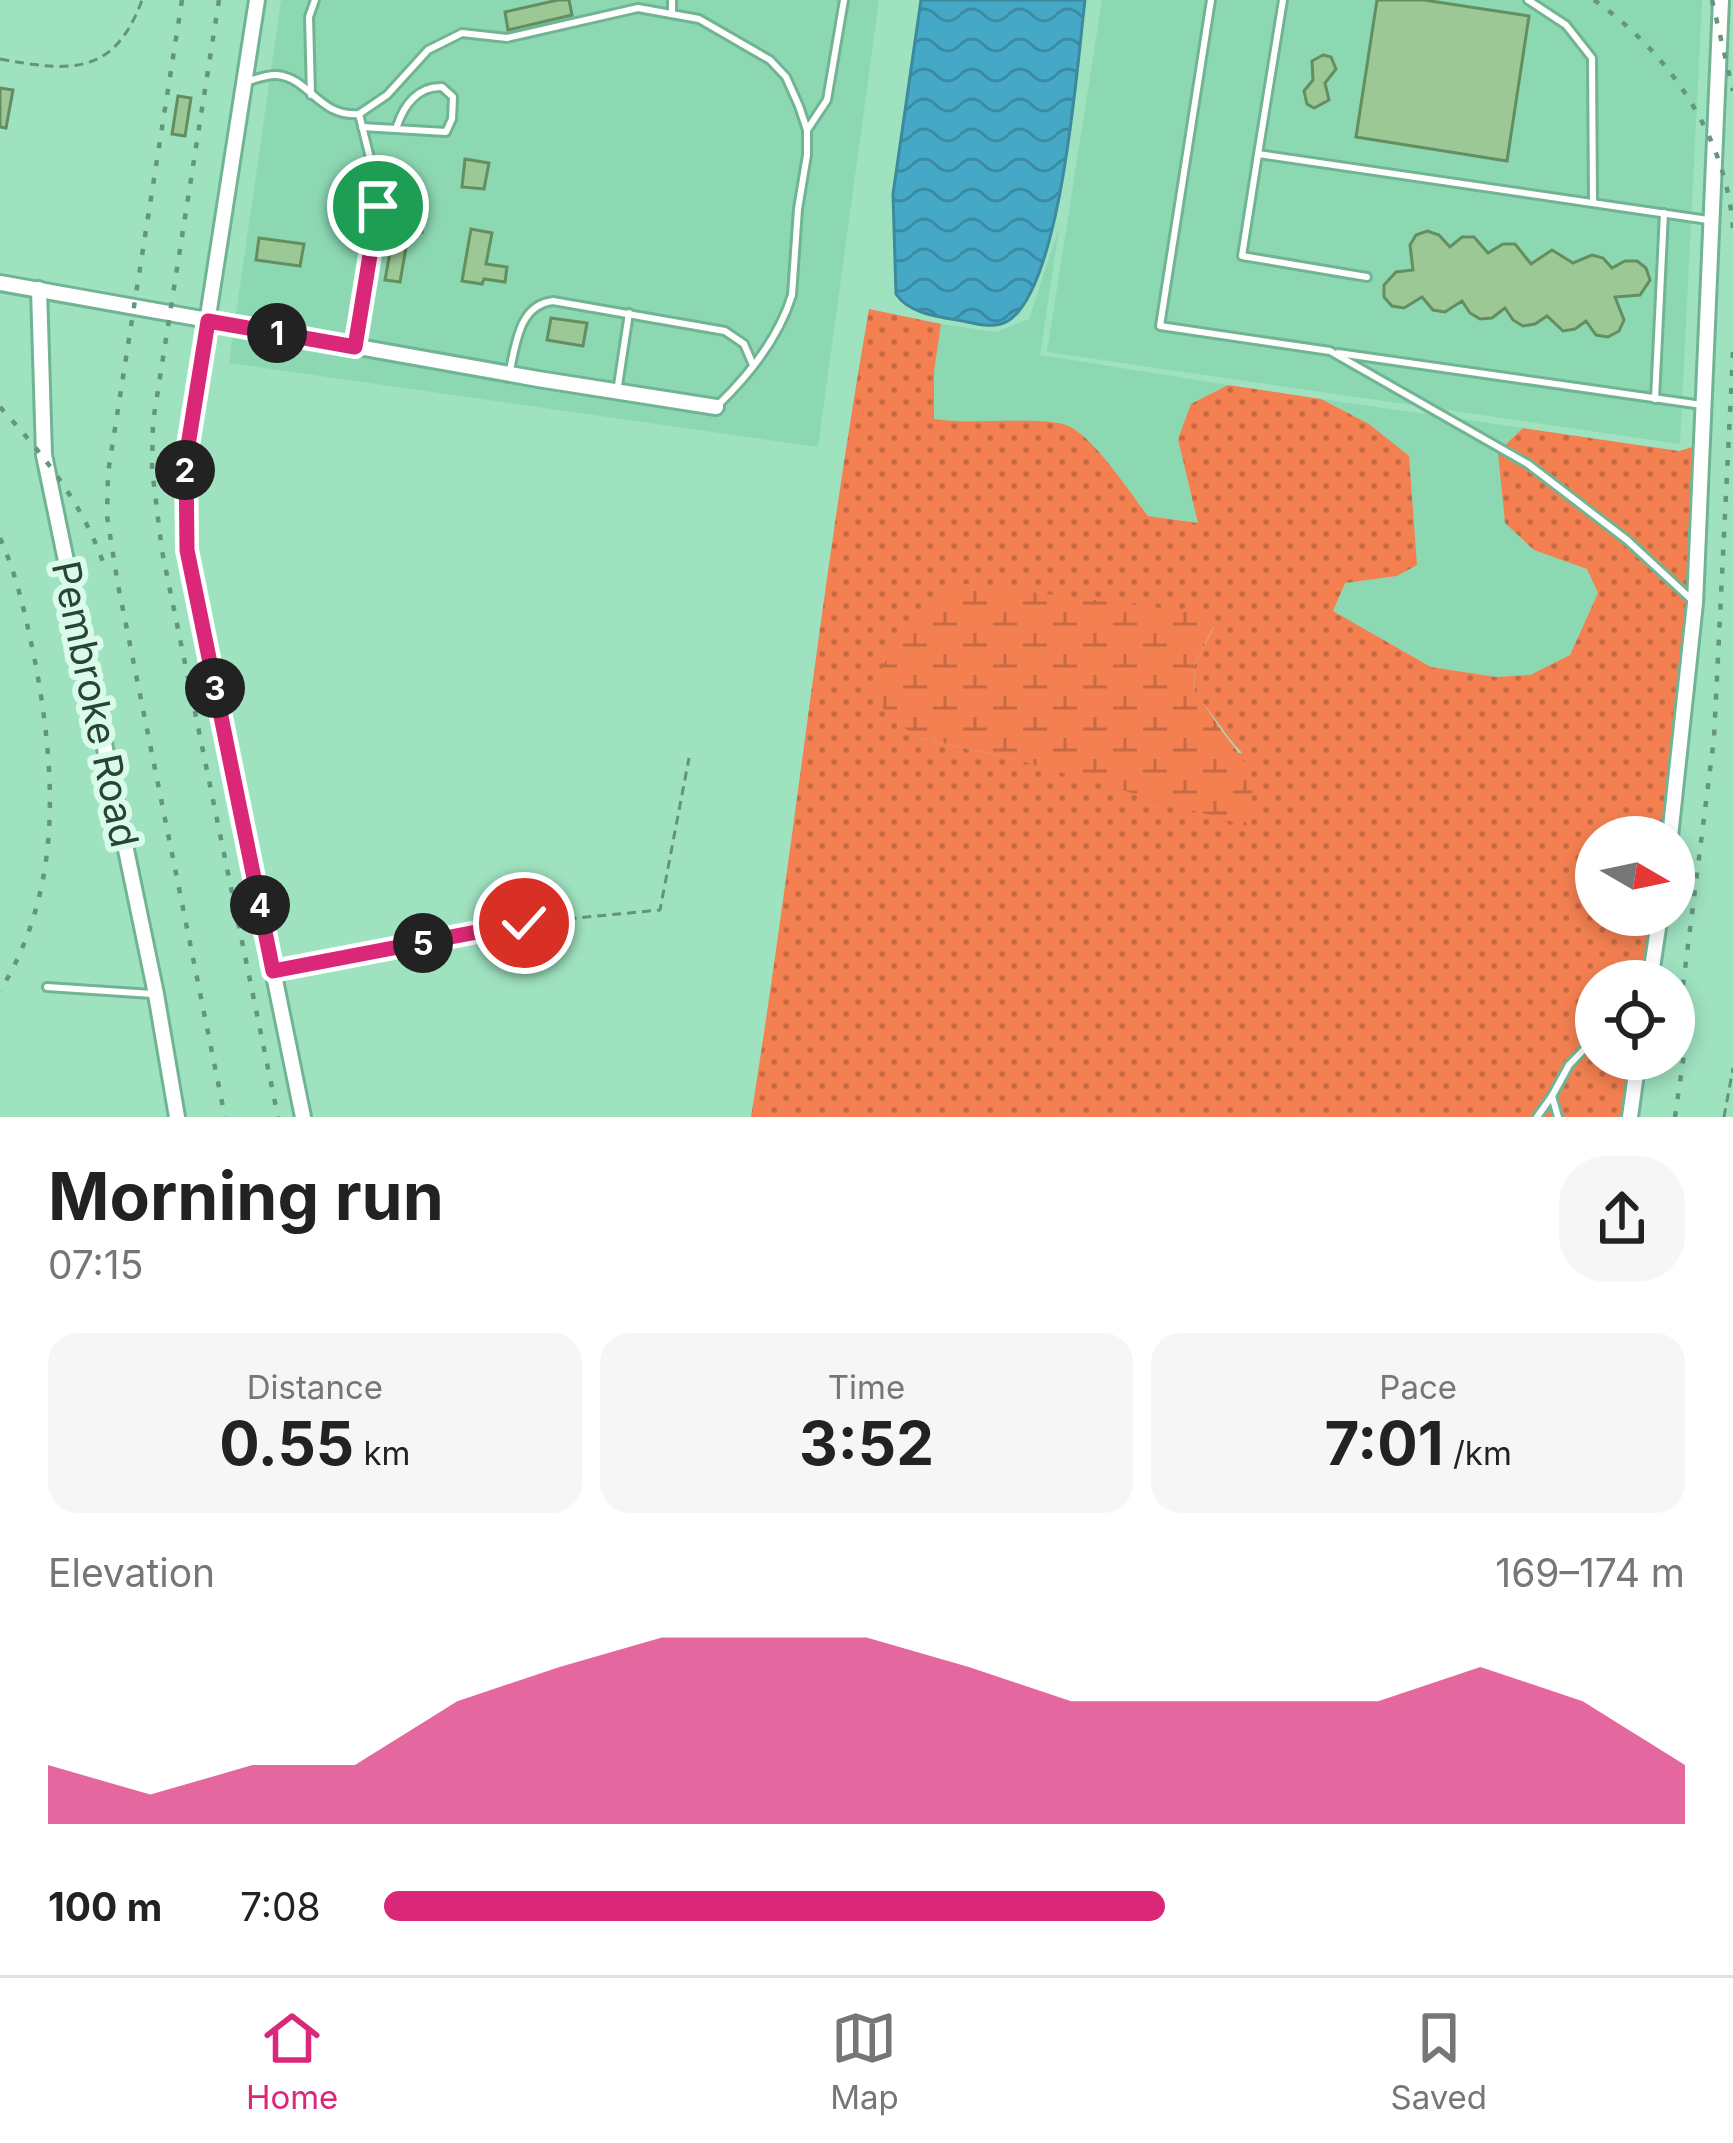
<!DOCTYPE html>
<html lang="en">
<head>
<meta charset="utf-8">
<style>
  body { margin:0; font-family:Inter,sans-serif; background:#f6f6f6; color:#222; height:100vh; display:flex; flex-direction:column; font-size:45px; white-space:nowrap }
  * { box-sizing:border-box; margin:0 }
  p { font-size:39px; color:#767676 }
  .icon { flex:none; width:66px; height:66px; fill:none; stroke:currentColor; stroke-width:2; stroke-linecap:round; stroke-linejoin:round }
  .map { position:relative; height:1117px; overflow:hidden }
  .drawer { display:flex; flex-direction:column; background:#fff; flex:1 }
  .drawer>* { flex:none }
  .needle { width:78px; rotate:99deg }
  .fabs { position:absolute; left:1575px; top:816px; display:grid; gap:24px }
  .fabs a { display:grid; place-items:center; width:120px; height:120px; border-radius:50%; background:#fff; box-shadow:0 6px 18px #0003; font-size:60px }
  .pin { position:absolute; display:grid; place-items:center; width:102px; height:102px; color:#fff; margin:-51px; border:6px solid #fff; border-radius:50%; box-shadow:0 3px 12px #0007 }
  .km { position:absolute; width:60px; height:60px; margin:-30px; border-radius:50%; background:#222; color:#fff; font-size:33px; line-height:60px; text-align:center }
  .round { display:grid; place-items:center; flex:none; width:126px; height:126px; border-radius:48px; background:#f6f6f6 }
  .head { display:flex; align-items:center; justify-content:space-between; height:204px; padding:0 48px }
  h1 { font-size:66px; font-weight:700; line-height:90px }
  .figures { display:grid; grid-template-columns:repeat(3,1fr); gap:18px; height:204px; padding:12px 48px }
  .figures div { display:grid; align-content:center; border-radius:30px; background:#f6f6f6; text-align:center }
  .figures b { font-size:60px; font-weight:700 }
  .figures small { font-size:33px; font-weight:400 }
  .figures p { font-size:33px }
  .chart { height:336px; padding:24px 48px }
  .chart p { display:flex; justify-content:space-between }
  .chart svg { width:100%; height:216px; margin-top:12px; fill:#db2777; opacity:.7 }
  ul { padding:0 48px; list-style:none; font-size:39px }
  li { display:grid; grid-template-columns:192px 144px 1fr; align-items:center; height:90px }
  li i { height:30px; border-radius:15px; background:#db2777 }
  .tab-bar { display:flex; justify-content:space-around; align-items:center; height:168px; border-top:3px solid #e0e0e0; background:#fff; font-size:33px; color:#767676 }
  .tab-bar a { display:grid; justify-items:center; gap:6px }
  .tab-bar .on { color:#db2777 }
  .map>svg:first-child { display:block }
</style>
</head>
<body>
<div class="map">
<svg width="1733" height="1117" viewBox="0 0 1733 1117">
  <defs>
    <pattern id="grass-dots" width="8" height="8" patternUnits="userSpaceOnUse" patternTransform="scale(3)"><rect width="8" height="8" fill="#f48051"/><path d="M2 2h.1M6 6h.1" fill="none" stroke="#c66a44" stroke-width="1.8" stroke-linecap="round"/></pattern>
    <pattern id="wetland-marsh" width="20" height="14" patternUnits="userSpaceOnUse" patternTransform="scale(3)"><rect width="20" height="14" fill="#f48051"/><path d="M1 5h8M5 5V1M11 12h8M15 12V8" fill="none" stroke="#c66a44"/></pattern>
    <pattern id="water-waves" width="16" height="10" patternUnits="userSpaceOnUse" patternTransform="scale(3)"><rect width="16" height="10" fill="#45a8c7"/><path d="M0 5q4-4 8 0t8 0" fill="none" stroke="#3a8aa2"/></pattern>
  </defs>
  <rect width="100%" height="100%" fill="#9ee2c0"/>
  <!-- built -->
  <g fill="#8cd8b2">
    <path d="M281,0H879L818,447L229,363Z"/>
    <path d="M1102,0H1702L1680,444L1047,352Z"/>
    <path d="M1059,228L1040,355L1228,385L1191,404L1199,523L1148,516L1086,439L1066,425H966L934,419V372L941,324L996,332L1029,319Z"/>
    <path d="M1321,399L1523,428L1498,452L1534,550L1587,569L1598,593L1570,655L1530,675L1496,677L1431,667L1333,611L1344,583L1397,576L1369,424Z"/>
  </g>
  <!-- grass -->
  <path fill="url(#grass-dots)" fill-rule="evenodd" d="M869,309L941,324L934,372V419C970,425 1040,416 1066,425C1093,435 1130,493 1148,516L1198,523L1178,439L1191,404L1228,385L1321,399L1369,424L1409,456L1417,565L1397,576L1345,583L1333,611L1431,667L1496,677L1530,675L1570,655L1598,593L1587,569L1534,550L1505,523L1498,452L1523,428L1679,451L1692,447L1686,602L1661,837H1596V915H1651L1641,981H1596V1059H1629L1621,1117H751C794,848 822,577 869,309ZM1214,627L1194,666L1195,696C1214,713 1224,735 1242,753L1014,759L920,738Z"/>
  <!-- wetland -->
  <path fill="url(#wetland-marsh)" d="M956,583L1201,613L1214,626L1194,666L1195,696C1209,708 1214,721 1225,735C1254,772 1257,779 1247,826L1014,759L920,738L886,716L874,684L902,629Z"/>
  <!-- water -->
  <path fill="url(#water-waves)" stroke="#3c8a9c" stroke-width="3" d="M921,0H1085C1077,64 1062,287 1008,321C994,329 977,324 963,321C940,317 909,314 896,294L893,194Z"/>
  <!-- building -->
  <g fill="#9cc896" stroke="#648e5f" stroke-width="3">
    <path d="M558,0H569L572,15L508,30L505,12Z"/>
    <path d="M1377,0H1424L1529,16L1507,161L1356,137Z"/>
    <path d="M1323,55L1331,57L1336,69L1325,83L1329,100L1314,108L1307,104L1304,91L1313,80L1312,61Z"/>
    <path d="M0,88L13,90L6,128L0,127Z"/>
    <path d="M178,96L191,98L185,136L172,134Z"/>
    <path d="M465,159L489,163L484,189L462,187Z"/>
    <path d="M397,214L424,218L422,232L409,230L400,282L385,280Z"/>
    <path d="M471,229L492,233L486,264L507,267L505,282L484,279L482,284L462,281Z"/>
    <path d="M1427,231L1439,235L1450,247L1462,237H1474L1488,253L1503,244H1515L1531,264L1552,250L1573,263L1592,255L1603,258L1612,268L1625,261H1637L1646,268L1650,280L1640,295L1615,297L1624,320L1619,331L1608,337L1596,335L1586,321L1575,329L1563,331L1547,316L1535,324L1523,326L1513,320L1505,308L1492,318L1480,319L1470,313L1462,301L1445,312L1433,310L1422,297L1404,308L1392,306L1384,297V285L1396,272L1413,270L1410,245L1416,235Z"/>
    <path d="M259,238L304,244L300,266L256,260Z"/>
    <path d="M551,318L587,323L583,346L547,340Z"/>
  </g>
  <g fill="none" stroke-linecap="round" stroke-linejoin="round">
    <!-- lane casing -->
    <g stroke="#71b493" stroke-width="12">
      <g id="lane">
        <path d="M1211,0L1160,326L1330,351L1528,464L1627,540L1692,600"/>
        <path d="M1283,0L1258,154L1708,220"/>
        <path d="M1528,0L1566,25L1592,58L1593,203"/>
        <path d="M672,12V0"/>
        <path d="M246,82C256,79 267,74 277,75C310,78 318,117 359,114L387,95L428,50L462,33L507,38L638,8L699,19L770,60L786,77L799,106L807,130V155L798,209L792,295C779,337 750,374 718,405"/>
        <path d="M311,95L309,17L315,0"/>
        <path d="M362,127L446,132L452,119L453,97L442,87C418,86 404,105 397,126"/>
        <path d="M807,130L827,100L844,0"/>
        <path d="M1258,154L1242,256L1367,277"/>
        <path d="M355,346L378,190L359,114"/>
        <path d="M1338,353L1702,405"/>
        <path d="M509,374C516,346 518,305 553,301L725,331L744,344L753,365"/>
        <path d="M617,392L629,313"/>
        <path d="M1655,399L1664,213"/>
        <path d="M47,987L152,994"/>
        <path d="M1537,1117L1552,1096"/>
        <path d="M1558,1117L1552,1096L1569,1065L1596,1037"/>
      </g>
    </g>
    <!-- street casing -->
    <g stroke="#71b493" stroke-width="20">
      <g id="street">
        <path d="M257,0L186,458L187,550L303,1117"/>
        <path d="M0,283L538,379L716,407"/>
        <path d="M39,289L44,455L156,994L177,1117"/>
        <path d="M1670,837L1695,603L1721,0"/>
        <path d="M1650,981L1660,915"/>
        <path d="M1630,1117L1638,1059"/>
      </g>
    </g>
    <!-- path -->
    <g stroke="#64947c" stroke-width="3" stroke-dasharray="9 6" stroke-linecap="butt">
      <path d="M0,59C71,72 114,76 142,0"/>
      <path d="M287,969L524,923L660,910L689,758"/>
      <path d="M1724,1117L1733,1068"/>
    </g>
    <!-- lane -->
    <use href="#lane" stroke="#fff" stroke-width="6"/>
    <!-- street -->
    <use href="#street" stroke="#fff" stroke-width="14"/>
    <!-- rail -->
    <g stroke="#65967d" stroke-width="4.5" stroke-dasharray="6 12" stroke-linecap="butt">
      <path d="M182,0L108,473L107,516L118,585L225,1117"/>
      <path d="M219,0L153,422L152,469L162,551L278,1117"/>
      <path d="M1594,0C1668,52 1726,135 1733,228"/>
      <path d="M1712,0L1733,91"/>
      <path d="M0,407C44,455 84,505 105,568"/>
      <path d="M0,538C18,578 26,618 35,661C56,774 63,889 0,991"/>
      <path d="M1674,1057L1714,738L1733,352"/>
      <path d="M1675,1117L1686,1040"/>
    </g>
  </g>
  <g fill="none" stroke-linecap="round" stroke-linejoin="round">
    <!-- route casing -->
    <g stroke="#fff" stroke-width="24">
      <path id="route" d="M378,206L355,347L208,321L186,458L187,550L273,971L524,923"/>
    </g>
    <!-- route -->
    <use href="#route" stroke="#db2777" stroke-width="15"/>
  </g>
  <g text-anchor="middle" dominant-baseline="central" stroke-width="12" stroke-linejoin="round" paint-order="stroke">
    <!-- street labels -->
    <g font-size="39" fill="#284436" stroke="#dafbe9">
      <text transform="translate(96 704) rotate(78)">Pembroke Road</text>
    </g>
  </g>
</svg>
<div class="fabs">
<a><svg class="needle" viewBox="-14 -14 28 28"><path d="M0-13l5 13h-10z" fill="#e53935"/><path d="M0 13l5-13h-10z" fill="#767676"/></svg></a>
<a><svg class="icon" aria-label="locate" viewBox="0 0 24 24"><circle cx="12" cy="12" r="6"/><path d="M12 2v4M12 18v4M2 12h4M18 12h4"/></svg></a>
</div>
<div class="pin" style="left:378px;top:206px;background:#1e9e55"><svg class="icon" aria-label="arrive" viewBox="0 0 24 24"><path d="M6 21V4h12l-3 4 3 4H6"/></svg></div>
<div class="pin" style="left:524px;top:923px;background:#d93025"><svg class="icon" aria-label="check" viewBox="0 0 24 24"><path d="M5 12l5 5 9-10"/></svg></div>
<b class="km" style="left:277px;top:333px">1</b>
<b class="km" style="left:185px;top:470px">2</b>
<b class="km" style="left:215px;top:688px">3</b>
<b class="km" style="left:260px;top:905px">4</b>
<b class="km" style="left:423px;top:943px">5</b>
</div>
<section class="drawer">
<div class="head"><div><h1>Morning run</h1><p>07:15</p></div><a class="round"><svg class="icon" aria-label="share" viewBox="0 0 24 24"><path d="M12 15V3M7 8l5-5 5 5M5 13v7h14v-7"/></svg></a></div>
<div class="figures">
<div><p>Distance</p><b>0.55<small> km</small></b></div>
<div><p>Time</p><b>3:52</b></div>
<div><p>Pace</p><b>7:01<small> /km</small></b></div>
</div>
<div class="chart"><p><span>Elevation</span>169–174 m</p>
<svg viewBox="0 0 160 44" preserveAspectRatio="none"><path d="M0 44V32L10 38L20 32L30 32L40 19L50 12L60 6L70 6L80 6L90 12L100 19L110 19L120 19L130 19L140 12L150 19L160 32V44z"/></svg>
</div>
<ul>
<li><b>100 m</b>7:08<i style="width:60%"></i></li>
</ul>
</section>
<nav class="tab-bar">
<a class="on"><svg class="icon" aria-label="home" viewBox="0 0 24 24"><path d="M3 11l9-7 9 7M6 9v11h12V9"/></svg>Home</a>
<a><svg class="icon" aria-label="map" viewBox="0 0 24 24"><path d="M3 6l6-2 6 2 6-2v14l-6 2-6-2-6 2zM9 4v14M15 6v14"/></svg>Map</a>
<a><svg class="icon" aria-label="saved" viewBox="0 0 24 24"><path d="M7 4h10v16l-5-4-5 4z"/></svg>Saved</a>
</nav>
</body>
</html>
